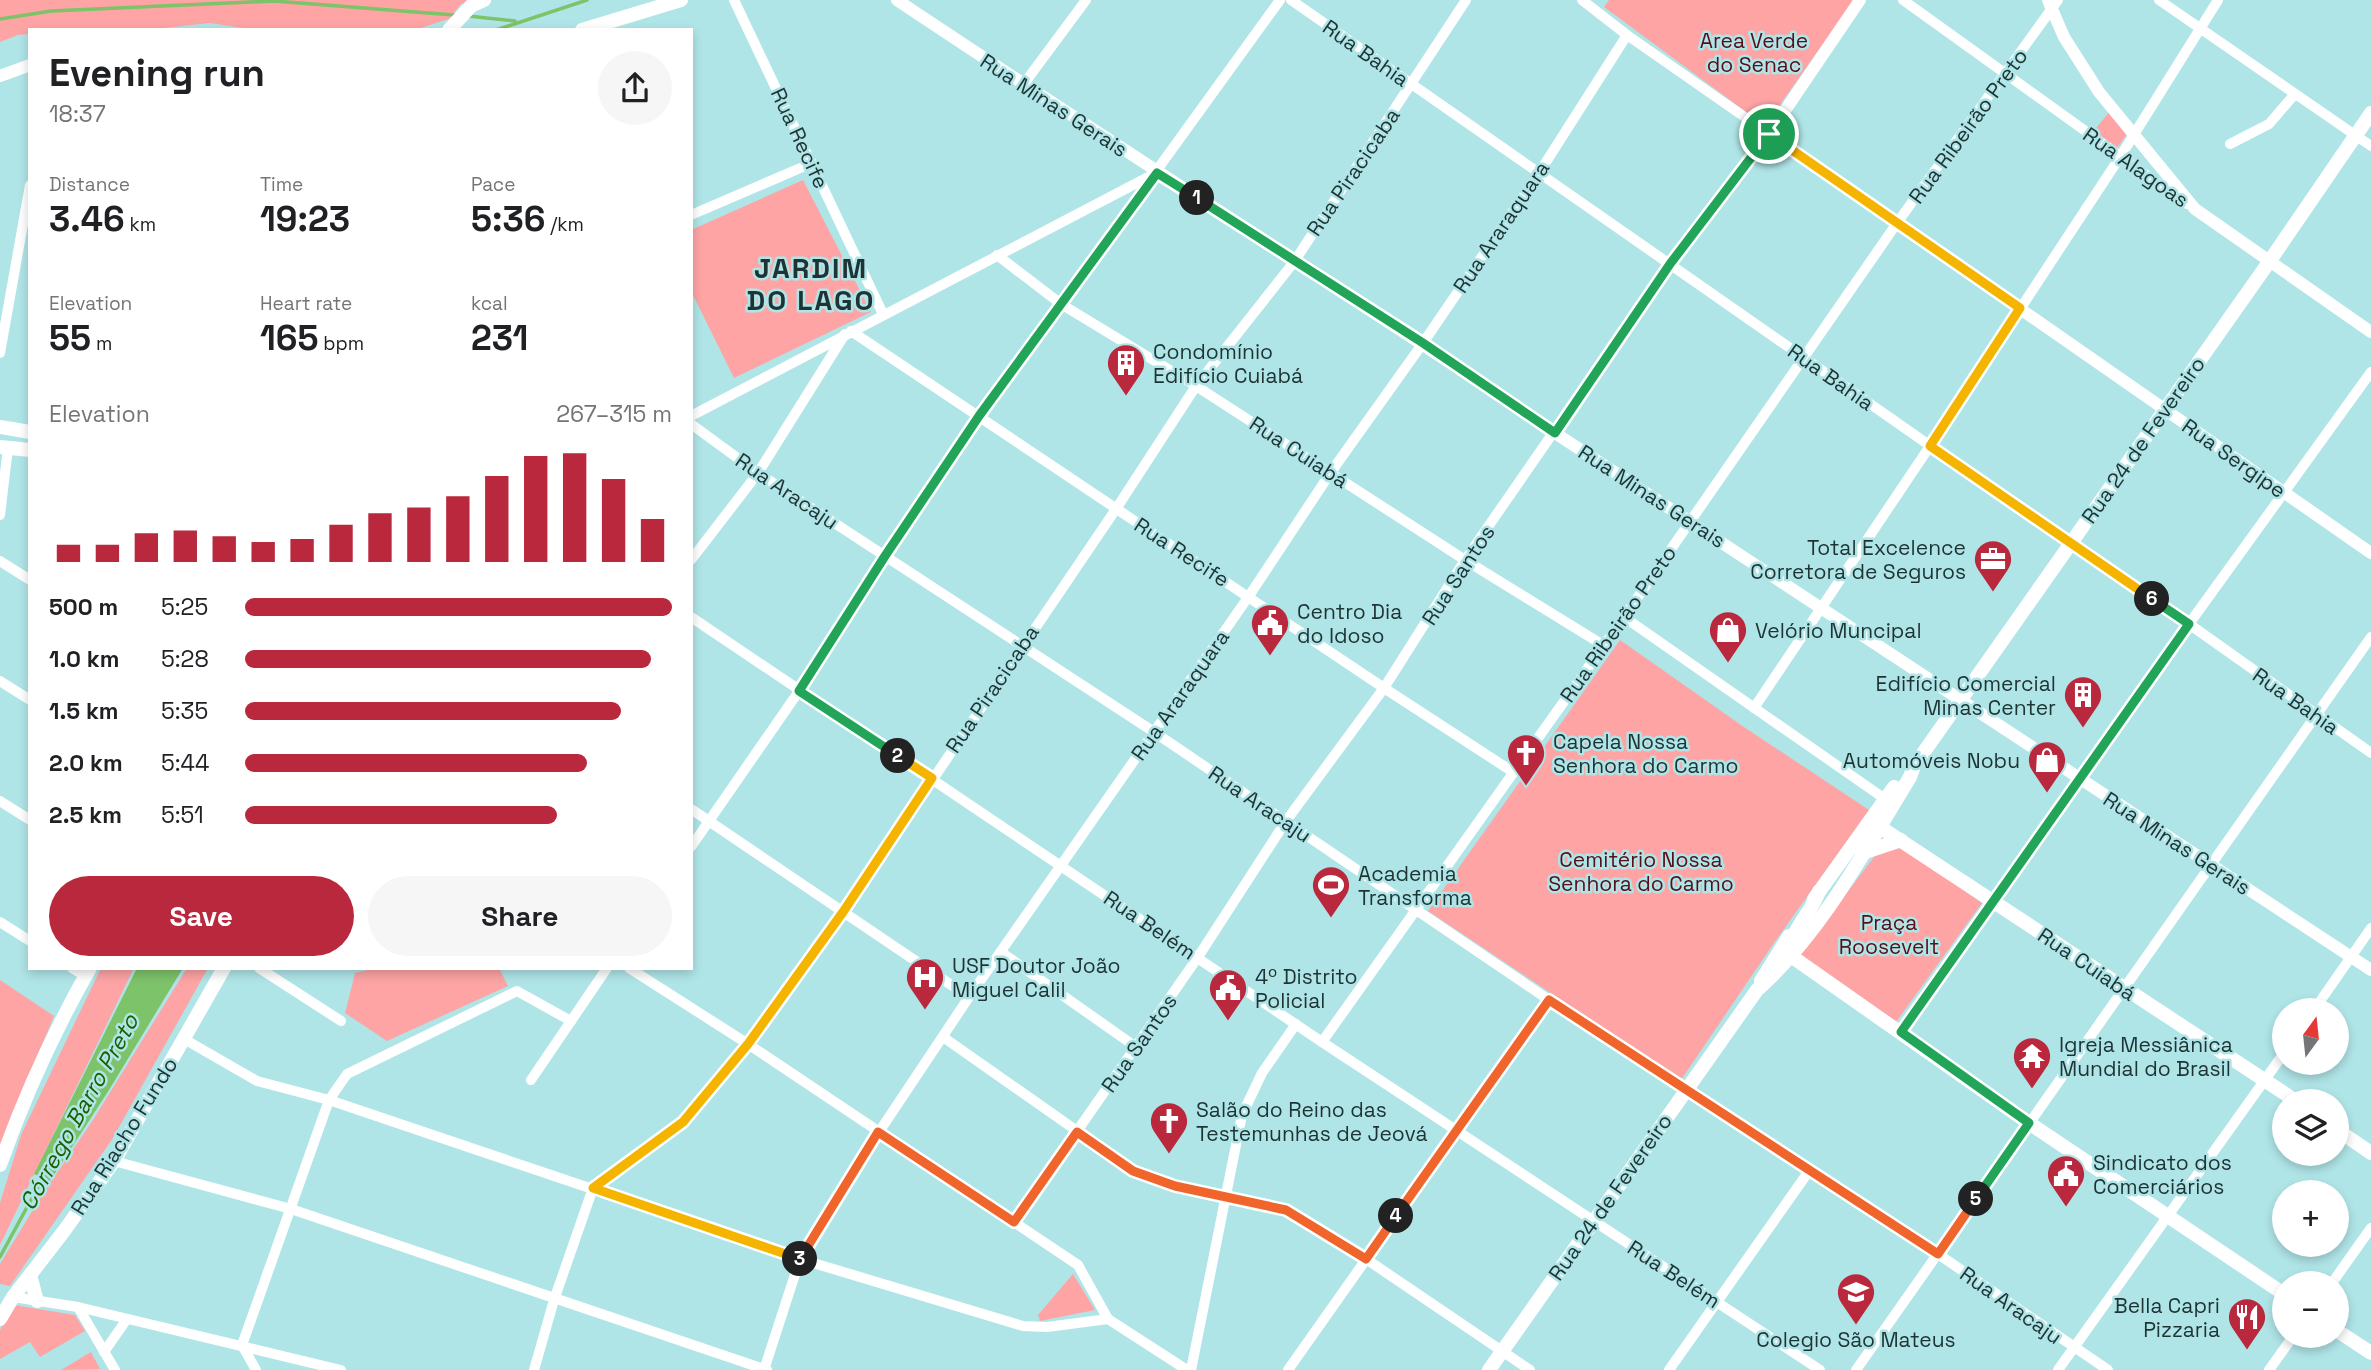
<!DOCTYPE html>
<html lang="en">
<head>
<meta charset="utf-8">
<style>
  body { margin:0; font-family:"Space Grotesk",sans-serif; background:#f6f6f6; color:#202124; height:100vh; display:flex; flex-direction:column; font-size:26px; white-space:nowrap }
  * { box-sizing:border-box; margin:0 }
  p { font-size:23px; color:#757577 }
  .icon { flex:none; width:38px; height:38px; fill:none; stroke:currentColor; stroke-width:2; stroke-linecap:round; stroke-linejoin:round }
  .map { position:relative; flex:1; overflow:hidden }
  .sheet { position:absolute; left:28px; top:28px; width:665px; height:942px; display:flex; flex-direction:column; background:#fff; border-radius:0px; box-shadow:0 4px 10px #0003 }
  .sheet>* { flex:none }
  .needle { width:46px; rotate:15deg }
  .fabs { position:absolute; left:2272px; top:998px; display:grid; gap:14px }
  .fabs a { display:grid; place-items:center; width:77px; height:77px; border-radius:50%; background:#fff; box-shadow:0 4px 10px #0003; font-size:35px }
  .pin { position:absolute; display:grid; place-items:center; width:60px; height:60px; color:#fff; margin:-30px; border:4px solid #fff; border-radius:50%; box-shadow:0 2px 7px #0007 }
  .km { position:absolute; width:35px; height:35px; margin:-18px; border-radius:50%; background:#222; color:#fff; font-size:19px; line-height:35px; text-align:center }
  .round { display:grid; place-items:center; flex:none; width:74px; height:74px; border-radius:37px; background:#f6f6f6 }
  .headline { display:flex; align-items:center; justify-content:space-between; height:119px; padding:0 21px }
  h1 { font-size:38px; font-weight:600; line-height:52px }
  .stats { display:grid; grid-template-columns:repeat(3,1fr); gap:10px; height:119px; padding:7px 21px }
  .stats div { display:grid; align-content:center }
  .stats b { font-size:35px; font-weight:600 }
  .stats small { font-size:19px; font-weight:400 }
  .stats p { font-size:19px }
  .chart { height:196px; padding:14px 21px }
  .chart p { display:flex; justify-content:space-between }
  .chart svg { width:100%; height:126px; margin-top:7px; stroke:#b9283c; stroke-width:6 }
  .primary-button { display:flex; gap:14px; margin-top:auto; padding:14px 21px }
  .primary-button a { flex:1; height:80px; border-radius:42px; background:#b9283c; color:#fff; font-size:28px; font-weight:600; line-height:80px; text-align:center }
  .primary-button a+a { background:#f6f6f6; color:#202124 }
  ul { padding:0 21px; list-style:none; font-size:23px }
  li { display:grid; grid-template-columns:112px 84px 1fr; align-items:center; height:52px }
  li i { height:18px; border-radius:9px; background:#b9283c }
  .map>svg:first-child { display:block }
</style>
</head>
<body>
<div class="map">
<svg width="2371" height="1370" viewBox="0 0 2371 1370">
  <rect width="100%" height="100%" fill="#b0e5e8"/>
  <!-- green -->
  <g fill="#fea4a5">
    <path d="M0,0H469L460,5L449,19L414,30H256L210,23L145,30H30V34L18,35L0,42Z"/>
    <path d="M1609,0H1854L1765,126L1604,7Z"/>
    <path d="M2111,110L2129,131L2115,151L2092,133Z"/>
    <path d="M803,180L871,312L734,378L691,291V230Z"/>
    <path d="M1620,640L1741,725L1869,810L1774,943L1681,1080L1428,911Z"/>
    <path d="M1903,847L1982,903L1896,1022L1799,956L1877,853Z"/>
    <path d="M101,968H134L0,1245V1203L21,1135Z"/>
    <path d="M187,968H208L113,1138L10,1286L0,1284V1264L42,1195L93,1120Z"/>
    <path d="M368,968H499L508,986L387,1041L345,1013L355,973L367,970Z"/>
    <path d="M0,980L54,1016L0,1145Z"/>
    <path d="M1073,1274L1095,1310L1040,1321L1038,1315Z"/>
    <path d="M14,1305L75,1315L85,1331L40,1357L30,1342L0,1359V1330Z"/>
    <path d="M91,1352L100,1369L61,1370Z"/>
  </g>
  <!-- water -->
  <path fill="#7dc36a" d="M137,968H183L109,1090L50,1181L34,1174Z"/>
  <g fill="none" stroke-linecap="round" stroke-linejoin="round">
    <!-- stream -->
    <g stroke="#7dc36a" stroke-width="3.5">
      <path d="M468,16L515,21"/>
      <path d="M0,19L51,11L274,1L454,15"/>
      <path d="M496,30L587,0"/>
      <path d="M0,1257L44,1176"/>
    </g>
    <!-- minor -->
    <g stroke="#fff" stroke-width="10">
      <path d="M734,0L883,314"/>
      <path d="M1291,0L2071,544L2189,624L2371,753"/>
      <path d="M1903,0L2187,204"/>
      <path d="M2159,0L2371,146"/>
      <path d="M1023,85L1086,0"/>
      <path d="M2230,144L2269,124L2294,95"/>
      <path d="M691,215L812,163"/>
      <path d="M997,255L1061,304L1196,386L1465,560L1603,645"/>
      <path d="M851,331L1384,688L1513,772"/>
      <path d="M0,353L30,185"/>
      <path d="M691,416L1154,174"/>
      <path d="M691,424L758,473L1154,732L1549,1000L1935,1252L2108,1370"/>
      <path d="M0,515L8,448"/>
      <path d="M691,560L758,473L845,334"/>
      <path d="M0,561L30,580"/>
      <path d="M691,617L1322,1042L1820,1370"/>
      <path d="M1624,617L1885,799"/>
      <path d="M0,681L30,700"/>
      <path d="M1754,708L1930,446L2120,157L2218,0"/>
      <path d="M0,801L30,820"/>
      <path d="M691,809L969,997"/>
      <path d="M691,847L799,691L885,556L979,416L1280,0"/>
      <path d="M0,922L30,941"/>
      <path d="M1001,952L1136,1047"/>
      <path d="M72,968L85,976"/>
      <path d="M259,968L341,1021"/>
      <path d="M629,968L748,1044L1078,1265L1108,1319"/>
      <path d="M2314,1010L2371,928"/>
      <path d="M1901,1032L2189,624L2371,372"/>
      <path d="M943,1037L1134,1171L1175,1186L1286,1210L1366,1259L1530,1370"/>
      <path d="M184,1039L257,1081L329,1100L800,1259L1023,1326L1047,1327L1108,1319L1187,1370"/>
      <path d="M1322,1042L1624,617L1897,223L2058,0"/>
      <path d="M531,1080L607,968"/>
      <path d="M114,1161L291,1209L767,1370"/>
      <path d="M1014,1222L1198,957L1286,821L1384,688L1465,560L1670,264L1769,134L1627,35L1582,0"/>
      <path d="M2332,1283L2371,1228"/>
      <path d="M13,1297L78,1307L341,1370"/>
      <path d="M78,1307L115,1370"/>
      <path d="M104,1352L127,1319"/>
      <path d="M256,1370L242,1345L329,1100L347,1074L517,991L571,1021"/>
      <path d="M534,1370L554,1300L593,1188L683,1122L748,1044L843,912L1116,509L1196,386L1294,262L1466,0"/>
      <path d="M764,1370L800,1259L879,1132L969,997L1249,596L1331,472L1423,343L1539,173L1627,35"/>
      <path d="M1191,1370L1242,1115L1262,1073L1296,1024"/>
      <path d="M1288,1370L1549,1000"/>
      <path d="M1669,1370L1809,1171"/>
      <path d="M1856,1370L2371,637"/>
      <path d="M2058,1370L2284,1053"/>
      <path d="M2269,1370L2294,1335"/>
    </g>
    <!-- tertiary -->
    <g stroke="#fff" stroke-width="12">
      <path d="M897,0C1115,146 1338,286 1555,433L2371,970"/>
      <path d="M1860,0L1769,134L2371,553"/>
      <path d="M2048,0L2064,37L2099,92L2195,209L2371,332"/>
      <path d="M0,76L30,65"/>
    </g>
    <!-- secondary -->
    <g stroke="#fff" stroke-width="14">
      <path d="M449,30L471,6L484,0"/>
      <path d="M582,30L681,0"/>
      <path d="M0,427L30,432"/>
      <path d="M0,447L30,450"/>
      <path d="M1880,827L2296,1101"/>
      <path d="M1862,853L1901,840"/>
      <path d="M1819,891C1813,912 1785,935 1791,956L2029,1123L2284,1294"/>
      <path d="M1814,899L1894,787"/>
      <path d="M1761,981L1789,936"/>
      <path d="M2336,1129L2371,1153"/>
      <path d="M0,1165C24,1097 54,1031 90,968"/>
      <path d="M30,1275L37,1301"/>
      <path d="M0,1319L13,1297L64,1231L114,1161L224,968"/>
      <path d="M2336,1330L2371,1353"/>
      <path d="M1489,1370L1757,990C1821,933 1866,849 1910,777L1914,766L2269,262L2371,113"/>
    </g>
  </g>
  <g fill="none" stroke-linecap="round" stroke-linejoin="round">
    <!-- split-1 casing -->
    <g stroke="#fff" stroke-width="14">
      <path id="split-1" d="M1197,198L1423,343L1555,433L1670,264L1769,134"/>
    </g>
    <!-- split-2 casing -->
    <g stroke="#fff" stroke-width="14">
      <path id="split-2" d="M898,756L799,691L885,556L979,416L1157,173L1197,198"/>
    </g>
    <!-- split-3 casing -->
    <g stroke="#fff" stroke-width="14">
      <path id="split-3" d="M800,1259L593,1188L683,1122L748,1044L843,912L932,778L898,756"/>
    </g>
    <!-- split-4 casing -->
    <g stroke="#fff" stroke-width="14">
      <path id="split-4" d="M800,1259L878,1132L1014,1222L1077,1132L1133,1171L1175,1186L1286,1210L1366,1259L1396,1216"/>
    </g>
    <!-- split-5 casing -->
    <g stroke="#fff" stroke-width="14">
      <path id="split-5" d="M1396,1216L1549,1000L1938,1254L1976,1199"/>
    </g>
    <!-- split-6 casing -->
    <g stroke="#fff" stroke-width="14">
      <path id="split-6" d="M1976,1199L2029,1123L1901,1032L2189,624L2152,599"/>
    </g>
    <!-- split-7 casing -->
    <g stroke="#fff" stroke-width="14">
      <path id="split-7" d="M1769,134L2020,308L1930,446L2152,599"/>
    </g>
    <!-- split-1 -->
    <use href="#split-1" stroke="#22a559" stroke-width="9"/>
    <!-- split-2 -->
    <use href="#split-2" stroke="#22a559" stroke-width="9"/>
    <!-- split-3 -->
    <use href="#split-3" stroke="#f5b400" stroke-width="9"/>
    <!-- split-4 -->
    <use href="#split-4" stroke="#f0652b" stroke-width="9"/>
    <!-- split-5 -->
    <use href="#split-5" stroke="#f0652b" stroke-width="9"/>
    <!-- split-6 -->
    <use href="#split-6" stroke="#22a559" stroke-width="9"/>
    <!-- split-7 -->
    <use href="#split-7" stroke="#f5b400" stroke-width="9"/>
  </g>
  <!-- icons -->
  <defs>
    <g id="building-pin" transform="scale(2.0125)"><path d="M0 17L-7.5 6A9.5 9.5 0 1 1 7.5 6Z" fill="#b9283c" stroke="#b0e5e8"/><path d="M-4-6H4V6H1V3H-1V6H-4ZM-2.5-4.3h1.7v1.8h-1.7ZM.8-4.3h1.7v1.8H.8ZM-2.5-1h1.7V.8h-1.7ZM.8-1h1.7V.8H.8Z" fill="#fff"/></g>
    <g id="office-pin" transform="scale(2.0125)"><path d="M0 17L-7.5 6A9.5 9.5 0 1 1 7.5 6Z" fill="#b9283c" stroke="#b0e5e8"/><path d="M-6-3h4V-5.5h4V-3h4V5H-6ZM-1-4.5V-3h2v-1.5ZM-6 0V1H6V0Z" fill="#fff"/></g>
    <g id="civic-pin" transform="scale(2.0125)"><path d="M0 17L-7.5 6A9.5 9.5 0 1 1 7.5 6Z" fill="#b9283c" stroke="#b0e5e8"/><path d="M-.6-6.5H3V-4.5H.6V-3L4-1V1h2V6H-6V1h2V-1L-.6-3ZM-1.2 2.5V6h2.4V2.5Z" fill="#fff"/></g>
    <g id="shop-pin" transform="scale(2.0125)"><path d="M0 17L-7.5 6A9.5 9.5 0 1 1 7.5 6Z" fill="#b9283c" stroke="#b0e5e8"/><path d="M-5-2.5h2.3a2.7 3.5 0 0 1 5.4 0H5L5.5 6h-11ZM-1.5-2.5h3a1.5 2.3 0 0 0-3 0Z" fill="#fff"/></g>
    <g id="church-pin" transform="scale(2.0125)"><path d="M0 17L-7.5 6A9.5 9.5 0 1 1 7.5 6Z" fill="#b9283c" stroke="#b0e5e8"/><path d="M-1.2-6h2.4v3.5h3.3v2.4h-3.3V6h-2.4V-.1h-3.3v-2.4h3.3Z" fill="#fff"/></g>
    <g id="stadium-pin" transform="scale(2.0125)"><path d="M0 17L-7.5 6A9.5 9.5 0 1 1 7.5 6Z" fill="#b9283c" stroke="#b0e5e8"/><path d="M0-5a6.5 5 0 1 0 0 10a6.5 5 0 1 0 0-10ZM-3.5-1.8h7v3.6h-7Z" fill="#fff"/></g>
    <g id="hospital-pin" transform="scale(2.0125)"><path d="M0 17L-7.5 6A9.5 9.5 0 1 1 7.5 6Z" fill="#b9283c" stroke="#b0e5e8"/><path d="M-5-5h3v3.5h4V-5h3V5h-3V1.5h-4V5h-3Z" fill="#fff"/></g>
    <g id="temple-pin" transform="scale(2.0125)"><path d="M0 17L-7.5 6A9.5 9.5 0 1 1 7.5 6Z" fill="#b9283c" stroke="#b0e5e8"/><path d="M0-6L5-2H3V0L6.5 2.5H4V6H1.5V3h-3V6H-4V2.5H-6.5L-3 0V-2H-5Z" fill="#fff"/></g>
    <g id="school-pin" transform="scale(2.0125)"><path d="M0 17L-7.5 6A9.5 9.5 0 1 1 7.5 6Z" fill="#b9283c" stroke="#b0e5e8"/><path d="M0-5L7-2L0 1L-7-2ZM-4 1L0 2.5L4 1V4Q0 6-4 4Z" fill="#fff"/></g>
    <g id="restaurant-pin" transform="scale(2.0125)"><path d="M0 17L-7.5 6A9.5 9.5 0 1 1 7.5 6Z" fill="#b9283c" stroke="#b0e5e8"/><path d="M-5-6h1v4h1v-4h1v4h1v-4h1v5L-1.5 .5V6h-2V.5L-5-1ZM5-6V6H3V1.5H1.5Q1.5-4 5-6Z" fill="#fff"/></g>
  </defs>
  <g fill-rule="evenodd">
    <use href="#building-pin" x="1126" y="363"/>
    <use href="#office-pin" x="1993" y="559"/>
    <use href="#civic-pin" x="1270" y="623"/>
    <use href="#shop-pin" x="1728" y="630"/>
    <use href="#building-pin" x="2083" y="695"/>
    <use href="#church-pin" x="1526" y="753"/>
    <use href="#shop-pin" x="2047" y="760"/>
    <use href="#stadium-pin" x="1331" y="885"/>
    <use href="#hospital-pin" x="925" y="977"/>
    <use href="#civic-pin" x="1228" y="988"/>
    <use href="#temple-pin" x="2032" y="1056"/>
    <use href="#church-pin" x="1169" y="1121"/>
    <use href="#civic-pin" x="2066" y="1174"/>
    <use href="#school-pin" x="1856" y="1292"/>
    <use href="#restaurant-pin" x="2247" y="1317"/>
  </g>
  <g text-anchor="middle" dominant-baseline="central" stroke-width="5" stroke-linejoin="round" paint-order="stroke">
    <!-- park labels -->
    <g font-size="21" fill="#560e18" stroke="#b0e5e8">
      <text x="1754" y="40">Area Verde<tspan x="1754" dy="24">do Senac</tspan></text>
      <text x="1641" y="859">Cemitério Nossa<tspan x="1641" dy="24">Senhora do Carmo</tspan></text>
      <text x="1889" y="922">Praça<tspan x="1889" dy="24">Roosevelt</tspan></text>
    </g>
    <!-- street labels -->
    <g font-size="21" fill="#1e3334" stroke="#b0e5e8">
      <text transform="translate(1366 53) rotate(35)">Rua Bahia</text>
      <text transform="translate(1054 105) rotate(33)">Rua Minas Gerais</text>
      <text transform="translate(1968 126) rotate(-54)">Rua Ribeirão Preto</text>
      <text transform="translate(800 138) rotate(65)">Rua Recife</text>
      <text transform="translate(2136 167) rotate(35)">Rua Alagoas</text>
      <text transform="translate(1353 172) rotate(-56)">Rua Piracicaba</text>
      <text transform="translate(1501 227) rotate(-56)">Rua Araraquara</text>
      <text transform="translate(1831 377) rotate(35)">Rua Bahia</text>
      <text transform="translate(2143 440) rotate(-55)">Rua 24 de Fevereiro</text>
      <text transform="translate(1299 452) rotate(33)">Rua Cuiabá</text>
      <text transform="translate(2234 458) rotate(35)">Rua Sergipe</text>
      <text transform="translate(787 491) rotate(34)">Rua Aracaju</text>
      <text transform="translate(1652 496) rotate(33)">Rua Minas Gerais</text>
      <text transform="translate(1182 552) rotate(33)">Rua Recife</text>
      <text transform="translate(1458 575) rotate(-57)">Rua Santos</text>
      <text transform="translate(1618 624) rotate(-55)">Rua Ribeirão Preto</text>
      <text transform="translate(992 689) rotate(-56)">Rua Piracicaba</text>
      <text transform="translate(1180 695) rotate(-55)">Rua Araraquara</text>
      <text transform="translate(2296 701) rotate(35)">Rua Bahia</text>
      <text transform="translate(1260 804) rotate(34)">Rua Aracaju</text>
      <text transform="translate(2177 843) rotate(33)">Rua Minas Gerais</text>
      <text transform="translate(1150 925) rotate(34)">Rua Belém</text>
      <text transform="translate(2087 964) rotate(34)">Rua Cuiabá</text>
      <text transform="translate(1139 1043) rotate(-55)">Rua Santos</text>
      <text transform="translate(124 1136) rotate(-58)">Rua Riacho Fundo</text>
      <text transform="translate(1610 1197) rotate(-55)">Rua 24 de Fevereiro</text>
      <text transform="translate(1674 1274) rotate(33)">Rua Belém</text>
      <text transform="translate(2011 1305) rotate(35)">Rua Aracaju</text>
    </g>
    <!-- poi labels -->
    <g font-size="21" fill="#1e3334" stroke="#b0e5e8" text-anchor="start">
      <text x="1153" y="351">Condomínio<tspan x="1153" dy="24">Edifício Cuiabá</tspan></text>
      <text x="1966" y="547" text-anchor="end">Total Excelence<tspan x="1966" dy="24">Corretora de Seguros</tspan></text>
      <text x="1297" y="611">Centro Dia<tspan x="1297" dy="24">do Idoso</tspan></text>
      <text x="1755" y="630">Velório Muncipal</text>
      <text x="2056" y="683" text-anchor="end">Edifício Comercial<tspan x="2056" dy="24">Minas Center</tspan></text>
      <text x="1553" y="741">Capela Nossa<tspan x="1553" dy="24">Senhora do Carmo</tspan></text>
      <text x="2020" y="760" text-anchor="end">Automóveis Nobu</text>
      <text x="1358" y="873">Academia<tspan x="1358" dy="24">Transforma</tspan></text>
      <text x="952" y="965">USF Doutor João<tspan x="952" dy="24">Miguel Calil</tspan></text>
      <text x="1255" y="976">4º Distrito<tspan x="1255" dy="24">Policial</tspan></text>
      <text x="2059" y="1044">Igreja Messiânica<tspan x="2059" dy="24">Mundial do Brasil</tspan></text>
      <text x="1196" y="1109">Salão do Reino das<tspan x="1196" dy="24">Testemunhas de Jeová</tspan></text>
      <text x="2093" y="1162">Sindicato dos<tspan x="2093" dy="24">Comerciários</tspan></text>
      <text x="2220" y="1305" text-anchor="end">Bella Capri<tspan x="2220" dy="24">Pizzaria</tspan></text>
      <text x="1856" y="1339" text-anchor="middle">Colegio São Mateus</text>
    </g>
    <!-- water labels -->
    <g font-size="23" font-style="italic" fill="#1d6000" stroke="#b0e5e8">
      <text transform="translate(79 1112) rotate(-61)">Córrego Barro Preto</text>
    </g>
    <!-- district labels -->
    <g font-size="28" font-weight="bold" letter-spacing="2" fill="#1e3334" stroke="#b0e5e8">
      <text x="811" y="268">JARDIM<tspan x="811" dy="32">DO LAGO</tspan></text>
    </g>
  </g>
</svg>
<div class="fabs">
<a><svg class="needle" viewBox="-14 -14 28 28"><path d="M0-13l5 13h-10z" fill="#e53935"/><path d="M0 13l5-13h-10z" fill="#757577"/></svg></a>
<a><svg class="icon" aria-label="layers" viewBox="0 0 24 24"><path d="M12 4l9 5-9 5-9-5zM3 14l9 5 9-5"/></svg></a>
<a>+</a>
<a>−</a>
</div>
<div class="pin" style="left:1769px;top:134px;background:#1e9e55"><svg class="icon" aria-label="arrive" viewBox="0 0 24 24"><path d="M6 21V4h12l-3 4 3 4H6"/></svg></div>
<b class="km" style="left:1197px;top:198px">1</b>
<b class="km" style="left:898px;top:756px">2</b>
<b class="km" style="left:800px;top:1259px">3</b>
<b class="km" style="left:1396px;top:1216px">4</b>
<b class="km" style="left:1976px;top:1199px">5</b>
<b class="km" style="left:2152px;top:599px">6</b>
<section class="sheet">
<div class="headline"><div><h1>Evening run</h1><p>18:37</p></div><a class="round"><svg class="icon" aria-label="share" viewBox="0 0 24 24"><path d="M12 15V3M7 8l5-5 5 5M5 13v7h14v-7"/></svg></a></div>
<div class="stats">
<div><p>Distance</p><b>3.46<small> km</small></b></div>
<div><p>Time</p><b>19:23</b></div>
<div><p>Pace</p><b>5:36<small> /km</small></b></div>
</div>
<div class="stats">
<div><p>Elevation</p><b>55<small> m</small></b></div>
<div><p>Heart rate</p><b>165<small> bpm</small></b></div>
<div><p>kcal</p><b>231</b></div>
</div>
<div class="chart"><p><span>Elevation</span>267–315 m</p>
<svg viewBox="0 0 160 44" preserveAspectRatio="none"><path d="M5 44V38M15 44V38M25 44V34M35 44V33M45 44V35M55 44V37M65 44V36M75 44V31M85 44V27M95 44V25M105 44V21M115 44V14M125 44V7M135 44V6M145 44V15M155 44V29"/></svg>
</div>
<ul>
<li><b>500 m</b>5:25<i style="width:100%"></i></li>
<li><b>1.0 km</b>5:28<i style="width:95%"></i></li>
<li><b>1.5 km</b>5:35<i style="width:88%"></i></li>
<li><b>2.0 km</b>5:44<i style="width:80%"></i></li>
<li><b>2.5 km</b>5:51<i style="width:73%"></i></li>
</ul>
<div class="primary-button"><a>Save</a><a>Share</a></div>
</section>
</div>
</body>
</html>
